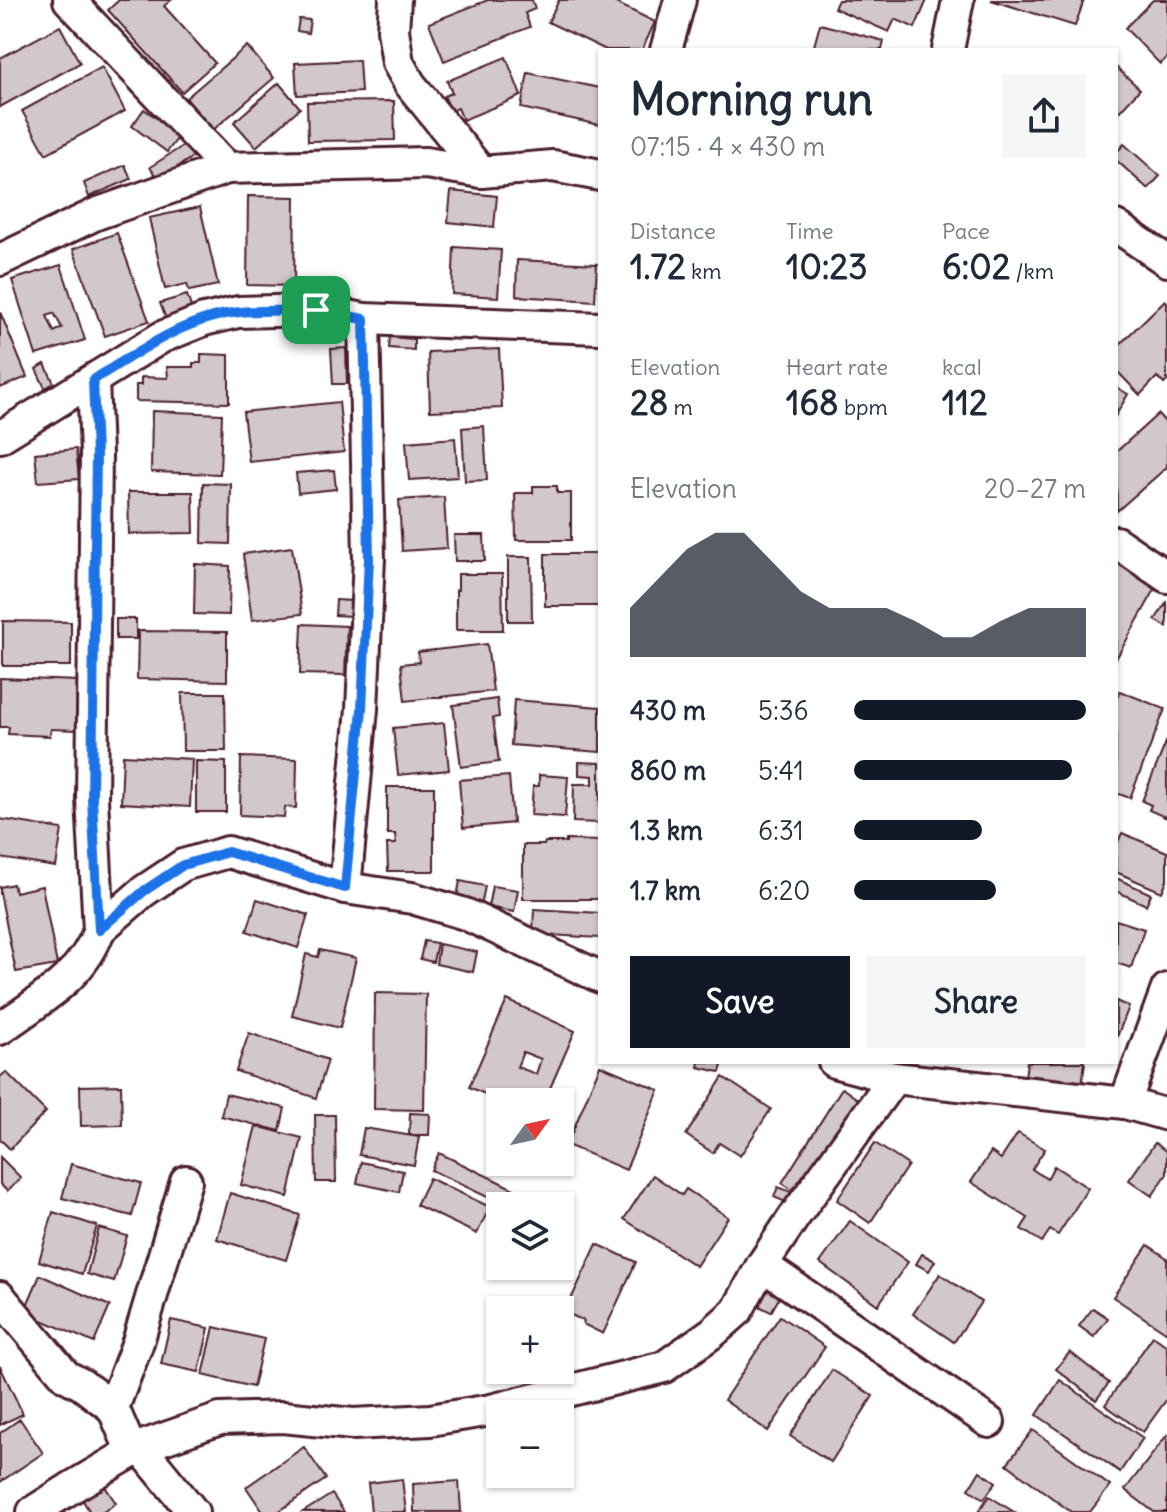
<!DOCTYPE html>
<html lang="en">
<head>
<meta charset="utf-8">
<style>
  body { margin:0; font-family:Delius,sans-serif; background:#f6f6f7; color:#1f2937; height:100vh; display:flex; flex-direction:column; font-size:30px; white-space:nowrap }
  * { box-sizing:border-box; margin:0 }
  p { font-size:26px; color:#747a83 }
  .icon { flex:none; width:44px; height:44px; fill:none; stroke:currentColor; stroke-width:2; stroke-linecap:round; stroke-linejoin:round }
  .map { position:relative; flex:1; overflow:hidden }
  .drawer { position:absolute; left:598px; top:48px; width:520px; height:1016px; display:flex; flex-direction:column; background:#fff; border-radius:0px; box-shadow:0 2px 6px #0004 }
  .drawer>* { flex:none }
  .needle { width:52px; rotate:57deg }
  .controls { position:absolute; left:486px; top:1088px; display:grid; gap:16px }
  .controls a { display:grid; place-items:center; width:88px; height:88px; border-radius:0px; background:#fff; box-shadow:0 2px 6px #0004; font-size:40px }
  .pin { position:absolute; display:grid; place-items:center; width:68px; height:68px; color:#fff; margin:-34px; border-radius:16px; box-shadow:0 4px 12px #0006 }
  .round { display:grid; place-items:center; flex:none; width:84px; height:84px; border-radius:0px; background:#f6f6f7 }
  .overview { display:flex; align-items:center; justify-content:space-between; height:136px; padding:0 32px }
  h1 { font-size:44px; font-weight:700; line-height:60px }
  .stats { display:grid; grid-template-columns:repeat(3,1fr); gap:12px; height:136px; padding:8px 32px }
  .stats div { display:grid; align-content:center }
  .stats b { font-size:34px; font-weight:700 }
  .stats small { font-size:22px; font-weight:400 }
  .stats p { font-size:22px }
  .chart { height:224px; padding:16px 32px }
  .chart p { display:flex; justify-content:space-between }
  .chart svg { width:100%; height:144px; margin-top:8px; fill:#111827; opacity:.7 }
  .button { display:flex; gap:16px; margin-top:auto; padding:16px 32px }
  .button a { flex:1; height:92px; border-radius:0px; background:#111827; color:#fff; font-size:32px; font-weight:700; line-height:92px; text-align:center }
  .button a+a { background:#f6f6f7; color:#1f2937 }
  ul { padding:0 32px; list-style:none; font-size:26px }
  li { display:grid; grid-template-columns:128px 96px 1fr; align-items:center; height:60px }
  li i { height:20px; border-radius:10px; background:#111827 }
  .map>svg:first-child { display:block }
</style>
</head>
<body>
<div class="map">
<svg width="1167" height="1512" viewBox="0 0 1167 1512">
  <rect width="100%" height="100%" fill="#fff"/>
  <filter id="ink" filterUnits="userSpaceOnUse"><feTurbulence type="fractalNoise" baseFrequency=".0125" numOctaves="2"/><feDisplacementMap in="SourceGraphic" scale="16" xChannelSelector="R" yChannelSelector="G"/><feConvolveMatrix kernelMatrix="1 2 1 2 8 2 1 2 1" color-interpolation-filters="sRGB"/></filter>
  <g filter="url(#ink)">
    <!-- building -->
    <g fill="#d2c7cb" stroke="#4a1f2b" stroke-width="2" fill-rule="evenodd">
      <path d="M119,0H171L164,6L215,63L182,92L108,10Z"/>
      <path d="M488,0H532L535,9L525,13L530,27L444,61L429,23Z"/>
      <path d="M559,0H610L655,22L642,50H606L548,22Z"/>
      <path d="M838,0H927L915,28L895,19L889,32L834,8Z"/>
      <path d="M991,0H1084L1075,26Z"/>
      <path d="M1153,0H1167V58L1160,64L1125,28Z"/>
      <path d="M299,19L310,20L308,33L297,31Z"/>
      <path d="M820,24L884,41L882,50H813Z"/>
      <path d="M60,26L80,63L0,107V58Z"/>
      <path d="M247,46L274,78L213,130L186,98Z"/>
      <path d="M506,57L521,96L463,120L458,108L451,111L444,96L452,93L447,81Z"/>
      <path d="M359,60L361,92L297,95L295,63Z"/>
      <path d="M102,67L125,111L46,154L22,111Z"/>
      <path d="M1116,67L1140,89L1116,115Z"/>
      <path d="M528,73L600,88V125L521,108Z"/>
      <path d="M279,83L300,108L256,147L234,122Z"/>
      <path d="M394,101L395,140L308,141L307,102Z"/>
      <path d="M144,109L180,135L167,152L132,126Z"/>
      <path d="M186,144L194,156L158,180L150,167Z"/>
      <path d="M1124,144L1160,176L1148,189L1116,160V153Z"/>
      <path d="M125,165L131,179L89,197L84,183Z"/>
      <path d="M451,191L497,196L494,227L448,222Z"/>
      <path d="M248,196L295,197L294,286L247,285Z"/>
      <path d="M200,207L218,285L189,291L187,284L165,289L149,218Z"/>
      <path d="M117,233L149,321L105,336L73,249Z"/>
      <path d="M454,247L501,250L498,297L452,294Z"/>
      <path d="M517,260L597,264L595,301L516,296Z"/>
      <path d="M61,265L85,340L36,355L12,280ZM54,313L62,328L54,332L47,316Z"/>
      <path d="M187,295L192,310L166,319L160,303Z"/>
      <path d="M1165,300L1167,302V381L1164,384L1157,377L1140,395L1116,370V348Z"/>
      <path d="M0,312L27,377L0,388Z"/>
      <path d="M390,337L414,339V350L389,348Z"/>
      <path d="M346,348L347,384H333L331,349Z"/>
      <path d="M499,349L502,408L430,411L428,352Z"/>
      <path d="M201,354L229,355V403L136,401V385H141V377L168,378L167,367H193V363H201Z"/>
      <path d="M45,364L54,383L45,388L36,369Z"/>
      <path d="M1116,387L1128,394L1116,415Z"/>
      <path d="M339,402L344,452L249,462L243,412Z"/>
      <path d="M152,411L222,414L220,474L151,472Z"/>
      <path d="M1158,414L1167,424V467L1117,511L1116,452Z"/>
      <path d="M484,426L487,480L465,481L462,428Z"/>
      <path d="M455,438L458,477L409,480L406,442Z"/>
      <path d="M76,449L79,479L38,482L35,453Z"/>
      <path d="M334,470L336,489L298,493L296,473Z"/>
      <path d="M203,483L231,484L230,544L202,543Z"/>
      <path d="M533,486H557V493H571V540H516L515,493H533Z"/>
      <path d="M128,492H193L194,533L129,534Z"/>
      <path d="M444,497L447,548L402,551L399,500Z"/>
      <path d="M454,535H484L485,561H455Z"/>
      <path d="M292,547L302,614L252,620L243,554Z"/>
      <rect x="545" y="554" width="55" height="52"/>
      <path d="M508,557H531L532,621H508Z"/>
      <path d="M1116,563L1157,586L1116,659Z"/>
      <path d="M195,564L230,566L229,615L194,614Z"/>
      <path d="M458,574H502L503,630H456V590H458Z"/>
      <path d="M336,600L351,601L350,616L335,615Z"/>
      <path d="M1167,602V627L1155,620Z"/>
      <rect x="116" y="619" width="20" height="20"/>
      <path d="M3,621L71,622V666H3Z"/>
      <path d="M302,624L347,626L345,675L300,674Z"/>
      <path d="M138,631L227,632V681L137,679Z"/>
      <path d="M487,644L493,691L405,701L401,664L419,662L418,652Z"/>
      <path d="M0,678L78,681L77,730L51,729L50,736L8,734L9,727H0Z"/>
      <path d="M1120,691L1165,709L1130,798L1116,793V701Z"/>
      <path d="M182,693H225L226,751H183Z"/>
      <path d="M497,699L499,717L493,718L499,762L461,767L453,705Z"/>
      <path d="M514,700L600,707V752L511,745Z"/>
      <path d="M444,723L449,770L398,775L393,728Z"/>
      <path d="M1167,740V818L1149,810L1151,805L1142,801Z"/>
      <path d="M123,755L192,759L190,807L121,803Z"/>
      <path d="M241,757L297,759L296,808L285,807L284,817L240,815Z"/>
      <path d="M196,761L226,762V812H196Z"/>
      <path d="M579,762L600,763V823L573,822L574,784H593V776L579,775Z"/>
      <path d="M539,775L568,777L565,817L531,815L533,786H539Z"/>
      <path d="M509,776L513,823L463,828L459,780Z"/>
      <path d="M387,787H434V871H388L387,844H396L395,834H387Z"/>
      <path d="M0,819L62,829L56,867L0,858Z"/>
      <path d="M1122,833L1167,852V880L1162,892L1116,872V846Z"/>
      <path d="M566,840L600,841V899H523V845H544L545,842H566Z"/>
      <path d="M1116,878L1151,894L1146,905L1116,891Z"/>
      <path d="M460,881L485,886L481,906L456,902Z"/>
      <path d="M13,884L15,892L42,886L57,965L16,972L0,893V887Z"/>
      <path d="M492,886L518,890L514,912L488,907Z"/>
      <path d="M257,899L308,915L298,948L247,931Z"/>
      <path d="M534,909L600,913V938L533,934Z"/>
      <path d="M1116,920L1144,929L1131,968L1116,963Z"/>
      <path d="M424,941L437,943L433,962L420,959Z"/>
      <path d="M439,944L477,952L473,972L436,964Z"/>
      <path d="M320,950L356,958L340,1028L292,1016L306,954L318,957Z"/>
      <path d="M375,993L426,994L424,1110L374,1109Z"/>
      <path d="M507,1000L575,1031L544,1102H503L469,1087ZM523,1052L541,1059L536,1074L517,1067Z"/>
      <path d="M1116,1001L1129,1007L1116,1039Z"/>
      <path d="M249,1033L328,1060L316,1098L236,1071Z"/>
      <path d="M699,1062H723L720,1072L698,1067Z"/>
      <path d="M1027,1062H1085L1082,1085L1025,1077Z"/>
      <path d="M600,1065L659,1090L626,1170L567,1145Z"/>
      <path d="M6,1072L46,1112L10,1149L0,1139V1077Z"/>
      <path d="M723,1077L771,1109L740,1156L719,1143L713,1153L686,1135Z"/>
      <path d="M121,1085L122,1125L81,1126L80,1086Z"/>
      <path d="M842,1088L859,1100L799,1194L782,1183Z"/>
      <path d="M226,1094L285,1108L280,1131L221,1116Z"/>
      <path d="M410,1113L430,1114L429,1135H409Z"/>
      <path d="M315,1115H335L336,1182H316Z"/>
      <path d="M256,1126L302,1138L288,1197L241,1185Z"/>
      <path d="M364,1128L419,1137L414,1165L359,1155Z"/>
      <path d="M1018,1133L1045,1149L1032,1169L1047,1179L1054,1166L1088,1188L1058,1235L1050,1230L1042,1242L1021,1229L1028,1218L971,1182L991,1152L1001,1159Z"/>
      <path d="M875,1143L908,1165L870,1223L837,1200Z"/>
      <path d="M1155,1143L1167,1152V1174L1152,1196L1129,1180Z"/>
      <path d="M439,1153L514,1189L506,1206L431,1170Z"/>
      <path d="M0,1157L21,1178L7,1191L0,1184Z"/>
      <path d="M361,1162L403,1171L399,1192L357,1183Z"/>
      <path d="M71,1164L141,1183L132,1216L62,1198Z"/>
      <path d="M653,1175L682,1195L686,1189L728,1217L696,1266L624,1219Z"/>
      <path d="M429,1178L490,1207L477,1234L416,1205Z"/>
      <path d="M778,1187L794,1193L790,1204L774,1197Z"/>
      <path d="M230,1193L300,1215L286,1260L217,1239Z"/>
      <path d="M53,1212L97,1226L82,1274L39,1261Z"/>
      <path d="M850,1221L908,1262L878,1305L820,1263Z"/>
      <path d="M99,1228L127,1236L114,1282L87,1274Z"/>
      <path d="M597,1244L636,1262L603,1334L583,1324L584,1321L565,1312Z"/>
      <path d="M1148,1245L1167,1258V1333L1113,1297Z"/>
      <path d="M922,1254L935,1261L929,1271L916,1264Z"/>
      <path d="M940,1274L981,1302L954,1342L913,1314Z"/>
      <path d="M40,1275L110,1306L94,1343L24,1312Z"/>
      <path d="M770,1286L782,1293L771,1312L759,1306Z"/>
      <path d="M1093,1308L1108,1318L1094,1337L1079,1326Z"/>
      <path d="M780,1316L825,1347L768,1431L724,1400Z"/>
      <path d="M171,1320L209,1328L199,1372L161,1364Z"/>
      <path d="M214,1327L264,1339L253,1387L203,1375Z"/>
      <path d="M1153,1336L1167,1346V1399L1143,1432L1105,1405Z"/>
      <path d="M1070,1352L1109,1383L1096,1400L1056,1369Z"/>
      <path d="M0,1366L23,1414L0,1425Z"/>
      <path d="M832,1370L873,1396L831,1462L790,1436Z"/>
      <path d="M1060,1380L1143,1438L1120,1472L1037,1415Z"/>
      <path d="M20,1419L43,1453L0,1482V1433Z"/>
      <path d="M1033,1430L1110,1486L1090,1512H1071L1007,1464Z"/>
      <path d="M1167,1435V1512H1154L1125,1490Z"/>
      <path d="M304,1447L326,1479L278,1512H263L246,1487Z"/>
      <path d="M980,1471L996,1482L984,1499L969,1489Z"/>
      <path d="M402,1479L406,1512H371L368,1483Z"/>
      <path d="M459,1481L461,1512H414L413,1484Z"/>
      <path d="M104,1485L116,1503L103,1512H90L82,1499Z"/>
      <path d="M332,1494L344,1512H303Z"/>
      <path d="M989,1496L1014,1512H978Z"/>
    </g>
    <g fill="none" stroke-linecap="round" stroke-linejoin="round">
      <!-- street casing -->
      <g stroke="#4a1f2b" stroke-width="36">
        <g id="street">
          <path d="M69,0L227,168"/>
          <path d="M395,0L393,30L398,63L410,84L481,172"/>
          <path d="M666,50L680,0"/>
          <path d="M948,50L958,0"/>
          <path d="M1116,226L1167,261"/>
          <path d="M0,260L96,214L227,168L426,163L481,172L553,166L600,175"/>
          <path d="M0,437L162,337L204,320L238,312L316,310L364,319L600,328"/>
          <path d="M1116,542L1167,577"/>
          <path d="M345,888L362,709L369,558L364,319"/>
          <path d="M99,930L144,891L183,865L228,852L345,888L412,898L465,914L600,977"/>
          <path d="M0,1029C37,1002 84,976 99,930L92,799L96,454L93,380"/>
          <path d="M834,1062L894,1078L1125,1103L1167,1115"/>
          <path d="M1125,1103L1167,989"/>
          <path d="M762,1265L989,1422"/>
          <path d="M0,1297L66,1376L81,1384L113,1408L132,1452"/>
          <path d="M113,1408L138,1342L186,1181"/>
          <path d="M140,1447L193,1512"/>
          <path d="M33,1512L74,1486L140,1447L220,1419L283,1417L353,1424L430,1420L491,1410L664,1367L712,1333L737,1311L762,1265L794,1217L894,1078"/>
        </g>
      </g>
      <!-- street -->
      <use href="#street" stroke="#fff" stroke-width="30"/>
    </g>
  </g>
  <g fill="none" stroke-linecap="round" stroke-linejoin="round" filter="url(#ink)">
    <!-- route casing -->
    <g stroke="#fff" stroke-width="16">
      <path id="route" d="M316,310L364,319L369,558L362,709L345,888L228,852L183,865L144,891L99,930L92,799L96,454L93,380C138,352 186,317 240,312C265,310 291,311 316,310Z"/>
    </g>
    <!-- route -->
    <use href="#route" stroke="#1a73e8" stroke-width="10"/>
  </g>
</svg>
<div class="controls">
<a><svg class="needle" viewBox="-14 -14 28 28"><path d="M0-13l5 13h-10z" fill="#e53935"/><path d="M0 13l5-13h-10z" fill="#747a83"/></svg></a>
<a><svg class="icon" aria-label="layers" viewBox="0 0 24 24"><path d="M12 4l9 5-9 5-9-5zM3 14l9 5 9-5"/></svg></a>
<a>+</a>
<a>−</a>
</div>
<div class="pin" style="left:316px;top:310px;background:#1e9e55"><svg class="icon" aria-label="arrive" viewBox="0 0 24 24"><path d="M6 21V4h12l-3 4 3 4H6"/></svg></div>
<section class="drawer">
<div class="overview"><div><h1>Morning run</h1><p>07:15 · 4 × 430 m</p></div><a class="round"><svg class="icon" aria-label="share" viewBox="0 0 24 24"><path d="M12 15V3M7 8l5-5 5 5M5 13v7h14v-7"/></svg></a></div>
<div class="stats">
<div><p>Distance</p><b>1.72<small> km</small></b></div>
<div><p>Time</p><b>10:23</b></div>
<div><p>Pace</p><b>6:02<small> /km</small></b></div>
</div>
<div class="stats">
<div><p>Elevation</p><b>28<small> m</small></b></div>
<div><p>Heart rate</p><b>168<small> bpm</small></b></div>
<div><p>kcal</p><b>112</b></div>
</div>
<div class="chart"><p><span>Elevation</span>20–27 m</p>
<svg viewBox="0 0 160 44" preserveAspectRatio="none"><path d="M0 44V29L10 20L20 11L30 6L40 6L50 15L60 24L70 29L80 29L90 29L100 33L110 38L120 38L130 33L140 29L150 29L160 29V44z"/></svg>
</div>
<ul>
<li><b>430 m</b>5:36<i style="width:100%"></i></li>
<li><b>860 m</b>5:41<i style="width:94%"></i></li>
<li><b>1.3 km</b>6:31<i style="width:55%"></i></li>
<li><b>1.7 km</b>6:20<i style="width:61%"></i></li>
</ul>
<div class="button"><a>Save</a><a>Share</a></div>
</section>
</div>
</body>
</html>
